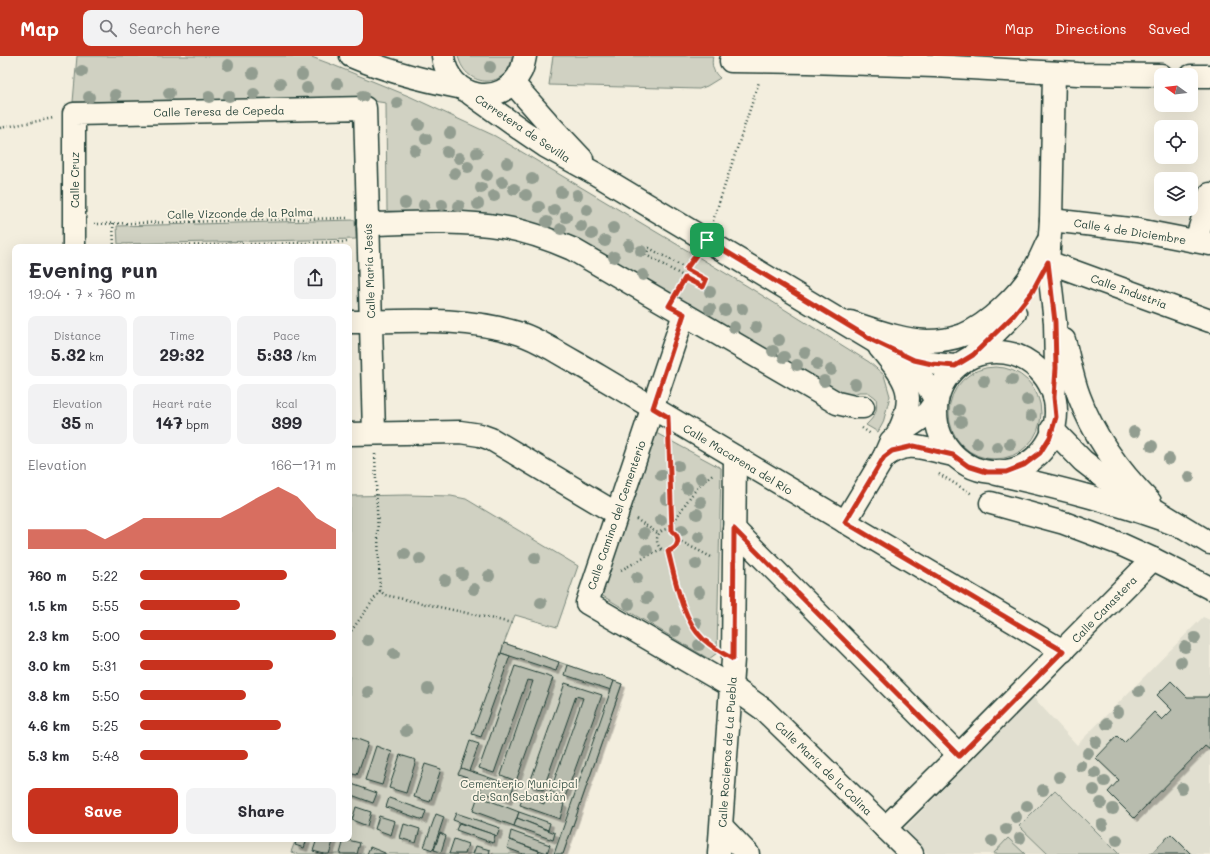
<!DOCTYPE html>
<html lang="en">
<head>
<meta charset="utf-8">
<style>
  body { margin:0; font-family:Mali,sans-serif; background:#f2f2f3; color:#2b2b33; height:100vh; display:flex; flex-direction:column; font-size:15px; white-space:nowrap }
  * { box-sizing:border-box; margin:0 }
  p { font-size:13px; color:#7c7c81 }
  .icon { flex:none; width:22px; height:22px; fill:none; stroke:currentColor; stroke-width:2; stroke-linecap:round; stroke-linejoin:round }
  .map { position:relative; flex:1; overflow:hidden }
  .sheet { position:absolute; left:12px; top:188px; width:340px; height:598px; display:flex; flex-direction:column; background:#fff; border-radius:8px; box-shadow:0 4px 16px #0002 }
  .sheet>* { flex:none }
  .needle { width:26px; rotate:285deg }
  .controls { position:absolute; left:1154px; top:12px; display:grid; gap:8px }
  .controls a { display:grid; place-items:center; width:44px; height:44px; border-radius:8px; background:#fff; box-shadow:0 4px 16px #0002; font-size:20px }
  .pin { position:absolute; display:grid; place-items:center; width:34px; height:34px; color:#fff; margin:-17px; border-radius:8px; box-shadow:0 2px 6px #0006 }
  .round { display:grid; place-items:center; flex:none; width:42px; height:42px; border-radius:8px; background:#f2f2f3 }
  .overview { display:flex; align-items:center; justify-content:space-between; height:68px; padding:0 16px }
  h1 { font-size:22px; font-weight:700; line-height:30px }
  .stats { display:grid; grid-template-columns:repeat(3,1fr); gap:6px; height:68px; padding:4px 16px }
  .stats div { display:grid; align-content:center; border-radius:8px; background:#f2f2f3; text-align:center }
  .stats b { font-size:17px; font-weight:700 }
  .stats small { font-size:11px; font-weight:400 }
  .stats p { font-size:11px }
  .chart { height:112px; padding:8px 16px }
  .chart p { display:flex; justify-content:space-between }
  .chart svg { width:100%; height:72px; margin-top:4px; fill:#c8321e; opacity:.7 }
  .button { display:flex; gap:8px; margin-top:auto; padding:8px 16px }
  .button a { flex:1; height:46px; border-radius:8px; background:#c8321e; color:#fff; font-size:16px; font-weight:700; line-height:46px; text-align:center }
  .button a+a { background:#f2f2f3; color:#2b2b33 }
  ul { padding:0 16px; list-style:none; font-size:13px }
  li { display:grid; grid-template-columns:64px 48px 1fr; align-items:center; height:30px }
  li i { height:10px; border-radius:5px; background:#c8321e }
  header { display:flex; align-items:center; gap:24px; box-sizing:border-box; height:56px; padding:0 20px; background:#c8321e; color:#fff }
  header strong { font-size:19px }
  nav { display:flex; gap:22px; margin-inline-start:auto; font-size:14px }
  .search { width:280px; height:36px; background:#f2f2f3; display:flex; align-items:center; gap:10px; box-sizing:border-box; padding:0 14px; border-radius:8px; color:#7c7c81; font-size:15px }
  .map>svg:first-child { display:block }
</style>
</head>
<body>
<header>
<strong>Map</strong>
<div class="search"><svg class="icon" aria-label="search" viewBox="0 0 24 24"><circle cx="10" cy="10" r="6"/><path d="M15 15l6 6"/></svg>Search here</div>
<nav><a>Map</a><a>Directions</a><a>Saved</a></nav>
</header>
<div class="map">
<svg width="1210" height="798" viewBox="0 0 1210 798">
  <defs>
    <filter id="shadow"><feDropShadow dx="3.5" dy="3.5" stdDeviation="0" flood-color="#0004"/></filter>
  </defs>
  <rect width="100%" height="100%" fill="#f3eede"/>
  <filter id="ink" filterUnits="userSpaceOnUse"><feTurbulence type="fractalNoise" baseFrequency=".025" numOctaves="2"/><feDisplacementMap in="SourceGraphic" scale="8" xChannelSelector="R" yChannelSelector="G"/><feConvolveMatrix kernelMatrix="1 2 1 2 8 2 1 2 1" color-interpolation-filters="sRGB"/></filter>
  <g filter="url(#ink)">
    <!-- built -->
    <path fill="#e1dfd0" d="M1203,561L1210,564V798H928L904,773L1033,641L1077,689Z"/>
    <!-- green -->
    <g fill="#d0d1c2" stroke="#78877b">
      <path d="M77,0H309L333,9L411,41L495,80L747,230L869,306L884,319L890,340L883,367L878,376L866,369C875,360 878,356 876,342L868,336H859L851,339L840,338L484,159L387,155L386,47L366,44L73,46Z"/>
      <path d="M458,0H512C509,33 466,34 458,0Z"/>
      <path d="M553,0H713C711,9 713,16 720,22L707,30L699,33L549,29Z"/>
      <path d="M355,164L356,183L118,188L117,170Z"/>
      <circle cx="995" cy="357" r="46"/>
      <path d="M656,377L721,412L717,597L709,603L601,539Z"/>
      <path d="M407,439L451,440L466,443L578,510L557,571L515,559L504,587L622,628L563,798H297L291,796L296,783H349V440Z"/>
      <path d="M1055,734L1119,798H1048L1019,770Z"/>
      <path d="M1008,782L1025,798H993Z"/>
    </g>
    <!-- building -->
    <g fill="#b8bcae" stroke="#1f3d34" filter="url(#shadow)">
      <path d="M504,587L559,606L556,615L501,597Z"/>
      <path d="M501,597L510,600L481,681L472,678Z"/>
      <path d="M568,609L614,625L611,634L565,619Z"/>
      <path d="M515,610L553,622L516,725L501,719L533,625L527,624L494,717L479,712Z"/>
      <path d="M614,625L622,628L563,798H554Z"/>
      <path d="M1171,625L1187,641H1207L1210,637V694L1205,690L1134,762L1108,736L1119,724L1096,702L1117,680L1124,687L1154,656L1162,664L1172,654L1157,639Z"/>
      <path d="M565,627L602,639L565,741L550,736L583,642L576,640L543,734L529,729Z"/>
      <path d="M352,681L368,687L357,719L349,717V689Z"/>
      <path d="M470,685L479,688L469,715L461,712Z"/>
      <path d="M376,690L392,696L382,729L365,724Z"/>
      <path d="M400,699L416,704L406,737L389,732Z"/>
      <path d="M425,708L441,713L430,746L414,741Z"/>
      <path d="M461,712L514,730L508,745L480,735L482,729L466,724L467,721L458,718Z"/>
      <path d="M349,727L377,737L373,747L349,738Z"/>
      <path d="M525,735L541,740L539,746L544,748L546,742L564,748L560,763L520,749Z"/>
      <path d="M478,740L519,756L514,770L473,755Z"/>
      <path d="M389,742L426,755L423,764L386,751Z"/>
      <path d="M356,751L371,756L367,770L352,764Z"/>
      <path d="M519,756L550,767L548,774L517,762Z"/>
      <path d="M456,757L500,772L497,780L453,764Z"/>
      <path d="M436,758L444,761L433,794L424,791Z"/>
      <path d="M379,760L395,765L391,779L375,773Z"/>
      <path d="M517,762L555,777L553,784L514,770Z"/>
      <path d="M459,767L495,779L493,787L456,774Z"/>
      <path d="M404,768L420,773L416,787L400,782Z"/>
      <path d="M511,775L550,789L547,797L509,784Z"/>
      <path d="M440,777L446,780L441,796L434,794Z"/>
      <path d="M1171,778L1191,798H1150Z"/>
      <path d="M297,783H307L304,792L295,789Z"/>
      <path d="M317,783H334L329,798H324L313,795Z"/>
      <path d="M344,783L360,787L357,798H340Z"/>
      <path d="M454,783L468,788L465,798H449Z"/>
      <path d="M510,784L539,795L538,798H523L507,792Z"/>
      <path d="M476,790L490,794L489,798H473Z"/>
      <path d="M370,791L385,797V798H367Z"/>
    </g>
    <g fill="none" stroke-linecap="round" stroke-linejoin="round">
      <!-- minor casing -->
      <g stroke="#1f3d34" stroke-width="25">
        <g id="minor">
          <path d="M731,5L808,6L935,10L1078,18L1161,19"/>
          <path d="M1054,17L1051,164L1048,206L1055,266L1056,312L1054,341"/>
          <path d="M1191,20H1210"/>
          <path d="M1051,164L1138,174L1210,188"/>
          <path d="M368,168C412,167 458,164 502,171C527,175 549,183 572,193L837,347L854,351H863"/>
          <path d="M1196,185L1210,138"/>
          <path d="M74,191V58L365,52L374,377"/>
          <path d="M1048,206L1210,265"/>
          <path d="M684,258L587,547L732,631L763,653L912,798"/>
          <path d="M349,266C406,265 466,260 521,278C533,282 543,288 554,294C569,303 584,311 599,320L1063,595"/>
          <path d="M850,266C875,274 901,284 927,285C939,285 952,283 963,279C988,269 1021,237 1034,214C1039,205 1043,196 1047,187"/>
          <path d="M1064,284C1069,302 1072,322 1079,340C1094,381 1120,416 1150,446"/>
          <path d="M880,292C907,325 918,338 897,379"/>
          <path d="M973,299L1015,257"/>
          <path d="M349,378L460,376L480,379L491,383L617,458"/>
          <path d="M884,401C909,382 926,394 953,399"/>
          <path d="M991,447L1064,467L1120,488L1153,503L1210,532"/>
          <path d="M845,466L884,401L891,385L897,379L925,360L936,345"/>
          <path d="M734,473L959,699"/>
          <path d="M722,771L748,798"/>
          <path d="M885,772L959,699L1153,503"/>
          <path d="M719,798L733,603L735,401"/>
        </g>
      </g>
      <!-- major casing -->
      <g stroke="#1f3d34" stroke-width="25">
        <g id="major">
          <path d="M351,0C386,15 422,24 458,31"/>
          <path d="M443,0C448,43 502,54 521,15C523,11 524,5 525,0"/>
          <path d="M513,27L550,69L582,103"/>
          <path d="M471,38L520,73L545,90L596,118L874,285L909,310L927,329L936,345"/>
          <circle cx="996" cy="356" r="60"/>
          <path d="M898,296C918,306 933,308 955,310"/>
          <path d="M1052,373L1083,405L1114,429L1210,487"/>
          <path d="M997,418C1060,432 1120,447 1180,470"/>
        </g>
      </g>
      <!-- path -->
      <g stroke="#1f3d34" stroke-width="2.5" stroke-dasharray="1 3" stroke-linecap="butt">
        <path d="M0,72L54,62"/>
        <path d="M713,165L759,26"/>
        <path d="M113,167L114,191L348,186"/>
        <path d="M94,168L347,162"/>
        <path d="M685,221L703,231L706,224L687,213"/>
        <path d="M679,231L685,221L646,199L649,192L687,213L695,202"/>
        <path d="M862,372L871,378"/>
        <path d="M669,385L673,475"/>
        <path d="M375,398L380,535L385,539L512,567"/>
        <path d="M939,418L972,438"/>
        <path d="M636,463L659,478"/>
        <path d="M672,469C686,447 693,433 714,417"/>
        <circle cx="668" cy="484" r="11"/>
        <path d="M678,484L713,502"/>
        <path d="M668,495C678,530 683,566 712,590"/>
        <path d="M621,514L661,493"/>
        <path d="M349,578L380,535"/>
      </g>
      <!-- minor -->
      <use href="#minor" stroke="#fcf5e5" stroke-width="22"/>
      <!-- major -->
      <use href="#major" stroke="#fcf5e5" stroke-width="22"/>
    </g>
    <!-- trees -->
    <g fill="#929d90">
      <circle cx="228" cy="9" r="6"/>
      <circle cx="490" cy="11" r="6"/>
      <circle cx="82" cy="15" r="6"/>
      <circle cx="253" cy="17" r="6"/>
      <circle cx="302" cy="19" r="6"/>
      <circle cx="280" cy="28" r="6"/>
      <circle cx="337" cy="28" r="6"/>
      <circle cx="307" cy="32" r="6"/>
      <circle cx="169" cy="37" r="6"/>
      <circle cx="254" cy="38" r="6"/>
      <circle cx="115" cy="39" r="6"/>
      <circle cx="229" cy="40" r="6"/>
      <circle cx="363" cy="40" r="6"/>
      <circle cx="89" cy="41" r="6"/>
      <circle cx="209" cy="41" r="6"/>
      <circle cx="397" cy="47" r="6"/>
      <circle cx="419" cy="69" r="6"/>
      <circle cx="450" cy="77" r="6"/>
      <circle cx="426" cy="83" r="6"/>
      <circle cx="415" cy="94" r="6"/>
      <circle cx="447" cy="96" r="6"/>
      <circle cx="477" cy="97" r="6"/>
      <circle cx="459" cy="102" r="6"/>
      <circle cx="507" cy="107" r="6"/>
      <circle cx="468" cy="111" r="6"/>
      <circle cx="455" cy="117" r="6"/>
      <circle cx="487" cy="119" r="6"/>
      <circle cx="532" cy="123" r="6"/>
      <circle cx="502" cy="126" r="6"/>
      <circle cx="481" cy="132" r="6"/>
      <circle cx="514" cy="133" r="6"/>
      <circle cx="561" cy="136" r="6"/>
      <circle cx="526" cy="139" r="6"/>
      <circle cx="577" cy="139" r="6"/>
      <circle cx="494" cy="140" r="6"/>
      <circle cx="405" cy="147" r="6"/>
      <circle cx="478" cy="148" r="6"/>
      <circle cx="424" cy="149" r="6"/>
      <circle cx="442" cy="149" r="6"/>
      <circle cx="459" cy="150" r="6"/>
      <circle cx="539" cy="151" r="6"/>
      <circle cx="554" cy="154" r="6"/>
      <circle cx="587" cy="154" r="6"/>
      <circle cx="566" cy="161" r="6"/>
      <circle cx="547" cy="166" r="6"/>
      <circle cx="581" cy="170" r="6"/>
      <circle cx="613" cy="172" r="6"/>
      <circle cx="561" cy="173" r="6"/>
      <circle cx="592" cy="178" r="6"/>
      <circle cx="605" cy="185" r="6"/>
      <circle cx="629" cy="189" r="6"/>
      <circle cx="641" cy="195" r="6"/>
      <circle cx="614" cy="201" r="6"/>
      <circle cx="643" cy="219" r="6"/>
      <circle cx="710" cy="236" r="6"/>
      <circle cx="710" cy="253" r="6"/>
      <circle cx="742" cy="253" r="6"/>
      <circle cx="725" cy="254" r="6"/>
      <circle cx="734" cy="271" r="6"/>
      <circle cx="756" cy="271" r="6"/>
      <circle cx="779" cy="284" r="6"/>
      <circle cx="773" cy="295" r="6"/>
      <circle cx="805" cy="297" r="6"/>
      <circle cx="784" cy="301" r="6"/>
      <circle cx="817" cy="308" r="6"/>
      <circle cx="797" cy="309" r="6"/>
      <circle cx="831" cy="314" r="6"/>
      <circle cx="1012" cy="324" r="6"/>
      <circle cx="824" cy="325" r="6"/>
      <circle cx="984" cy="325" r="6"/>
      <circle cx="855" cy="328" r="6"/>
      <circle cx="1027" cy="344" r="6"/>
      <circle cx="959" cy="354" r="6"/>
      <circle cx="1031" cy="360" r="6"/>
      <circle cx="961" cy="366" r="6"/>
      <circle cx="1134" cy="376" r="6"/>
      <circle cx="977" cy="387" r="6"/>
      <circle cx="1010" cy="388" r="6"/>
      <circle cx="1152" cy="390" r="6"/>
      <circle cx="997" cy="391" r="6"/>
      <circle cx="1169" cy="403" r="6"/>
      <circle cx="678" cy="410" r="6"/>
      <circle cx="661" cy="419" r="6"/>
      <circle cx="1189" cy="421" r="6"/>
      <circle cx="701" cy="422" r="6"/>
      <circle cx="687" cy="432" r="6"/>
      <circle cx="666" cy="443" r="6"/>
      <circle cx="701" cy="446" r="6"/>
      <circle cx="697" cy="458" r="6"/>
      <circle cx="661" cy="464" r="6"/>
      <circle cx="682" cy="474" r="6"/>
      <circle cx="644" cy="477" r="6"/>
      <circle cx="699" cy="481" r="6"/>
      <circle cx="647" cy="494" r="6"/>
      <circle cx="405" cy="498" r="6"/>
      <circle cx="535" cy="502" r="6"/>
      <circle cx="420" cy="503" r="6"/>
      <circle cx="696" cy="508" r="6"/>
      <circle cx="462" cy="518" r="6"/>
      <circle cx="489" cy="520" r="6"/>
      <circle cx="637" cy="522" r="6"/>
      <circle cx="445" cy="524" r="6"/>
      <circle cx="474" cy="533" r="6"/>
      <circle cx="699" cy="536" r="6"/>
      <circle cx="647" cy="542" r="6"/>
      <circle cx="541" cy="547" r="6"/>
      <circle cx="629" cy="548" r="6"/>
      <circle cx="653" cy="562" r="6"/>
      <circle cx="696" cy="567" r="6"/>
      <circle cx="675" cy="575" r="6"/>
      <circle cx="1195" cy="582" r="6"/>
      <circle cx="368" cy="584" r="6"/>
      <circle cx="699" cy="589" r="6"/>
      <circle cx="1185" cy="591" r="6"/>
      <circle cx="394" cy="598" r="6"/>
      <circle cx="1181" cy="606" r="6"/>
      <circle cx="428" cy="633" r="6"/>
      <circle cx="1139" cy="635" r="6"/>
      <circle cx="368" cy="636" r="6"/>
      <circle cx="1118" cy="656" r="6"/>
      <circle cx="1107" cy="668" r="6"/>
      <circle cx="406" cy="675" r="6"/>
      <circle cx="1096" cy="686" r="6"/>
      <circle cx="1088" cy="697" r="6"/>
      <circle cx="1081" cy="710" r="6"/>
      <circle cx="1095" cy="717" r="6"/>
      <circle cx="1059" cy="721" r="6"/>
      <circle cx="1105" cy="725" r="6"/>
      <circle cx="1182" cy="732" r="6"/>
      <circle cx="1043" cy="734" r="6"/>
      <circle cx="1094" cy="734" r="6"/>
      <circle cx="1101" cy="747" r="6"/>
      <circle cx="1027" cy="750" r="6"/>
      <circle cx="1113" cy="753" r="6"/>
      <circle cx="1016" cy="761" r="6"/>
      <circle cx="1102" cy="769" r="6"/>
      <circle cx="1006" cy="773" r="6"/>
      <circle cx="1020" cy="782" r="6"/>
      <circle cx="1117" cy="784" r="6"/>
      <circle cx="992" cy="785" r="6"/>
    </g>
  </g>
  <g fill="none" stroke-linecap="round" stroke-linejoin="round" filter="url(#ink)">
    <!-- route casing -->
    <g stroke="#fff" stroke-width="8">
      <path id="route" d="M707,184L874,285L914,304L932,308L955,310L973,299L1013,260L1032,236L1048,206L1055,266L1056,312L1054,341L1056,361L1050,381L1040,397L1024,409L1006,416H987L968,410L953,399L914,390L892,395L884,401L845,466L1063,595L959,700L734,473L733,603C722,597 712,591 703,583C682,564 675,522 668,495C678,493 682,482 672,475L668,361L653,352L684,258L669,250L685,222L703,231L706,224L686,213Z"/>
    </g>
    <!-- route -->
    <use href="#route" stroke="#c8321e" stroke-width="5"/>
  </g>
  <g text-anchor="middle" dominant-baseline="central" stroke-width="3.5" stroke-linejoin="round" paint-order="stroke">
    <!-- street labels -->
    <g font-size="11" fill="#1f3d34" stroke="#fcf5e5">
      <text transform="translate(219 55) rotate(-1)">Calle Teresa de Cepeda</text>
      <text transform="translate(523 72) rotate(34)">Carretera de Sevilla</text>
      <text transform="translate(74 124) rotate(-90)">Calle Cruz</text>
      <text transform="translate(240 157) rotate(-1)">Calle Vizconde de la Palma</text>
      <text transform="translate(1130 175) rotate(9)">Calle 4 de Diciembre</text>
      <text transform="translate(369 215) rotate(-92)">Calle María Jesús</text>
      <text transform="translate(1129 235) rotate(20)">Calle Industria</text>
      <text transform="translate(738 403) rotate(31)">Calle Macarena del Río</text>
      <text transform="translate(616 459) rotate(-71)">Calle Camino del Cementerio</text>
      <text transform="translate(1104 553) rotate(-46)">Calle Canastera</text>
      <text transform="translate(727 696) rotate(-86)">Calle Rocieros de La Puebla</text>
      <text transform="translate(824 712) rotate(44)">Calle María de la Colina</text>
    </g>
    <!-- park labels -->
    <g font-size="11" fill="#425b50" stroke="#fcf5e5">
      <text x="519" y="727">Cementerio Municipal<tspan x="519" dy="13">de San Sebastián</tspan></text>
    </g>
  </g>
</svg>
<div class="controls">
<a><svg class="needle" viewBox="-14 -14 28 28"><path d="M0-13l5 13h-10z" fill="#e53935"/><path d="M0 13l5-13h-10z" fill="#7c7c81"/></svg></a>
<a><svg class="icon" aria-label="locate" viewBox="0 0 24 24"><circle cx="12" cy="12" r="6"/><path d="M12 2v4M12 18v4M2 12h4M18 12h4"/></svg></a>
<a><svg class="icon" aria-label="layers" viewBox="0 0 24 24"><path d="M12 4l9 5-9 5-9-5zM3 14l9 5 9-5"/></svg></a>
</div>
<div class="pin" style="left:707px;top:184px;background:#1e9e55"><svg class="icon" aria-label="arrive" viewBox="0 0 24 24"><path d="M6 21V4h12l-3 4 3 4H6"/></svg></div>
<section class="sheet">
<div class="overview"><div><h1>Evening run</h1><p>19:04 · 7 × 760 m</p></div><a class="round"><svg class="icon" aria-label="share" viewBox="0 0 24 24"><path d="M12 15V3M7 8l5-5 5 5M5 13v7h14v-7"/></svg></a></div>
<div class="stats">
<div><p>Distance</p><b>5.32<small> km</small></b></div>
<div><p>Time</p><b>29:32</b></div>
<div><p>Pace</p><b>5:33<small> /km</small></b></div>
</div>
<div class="stats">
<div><p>Elevation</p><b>35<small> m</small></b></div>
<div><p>Heart rate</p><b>147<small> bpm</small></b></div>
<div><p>kcal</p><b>399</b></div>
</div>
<div class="chart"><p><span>Elevation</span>166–171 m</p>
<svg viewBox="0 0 160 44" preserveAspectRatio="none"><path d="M0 44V32L10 32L20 32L30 32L40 38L50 32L60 25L70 25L80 25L90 25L100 25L110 19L120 12L130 6L140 12L150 25L160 32V44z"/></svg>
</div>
<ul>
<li><b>760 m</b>5:22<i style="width:75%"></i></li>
<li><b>1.5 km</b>5:55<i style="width:51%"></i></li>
<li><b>2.3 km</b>5:00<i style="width:100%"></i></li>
<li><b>3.0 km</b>5:31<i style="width:68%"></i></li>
<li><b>3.8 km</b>5:50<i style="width:54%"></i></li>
<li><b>4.6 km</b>5:25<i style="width:72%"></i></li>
<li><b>5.3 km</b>5:48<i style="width:55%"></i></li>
</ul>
<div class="button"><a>Save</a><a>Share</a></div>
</section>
</div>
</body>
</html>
